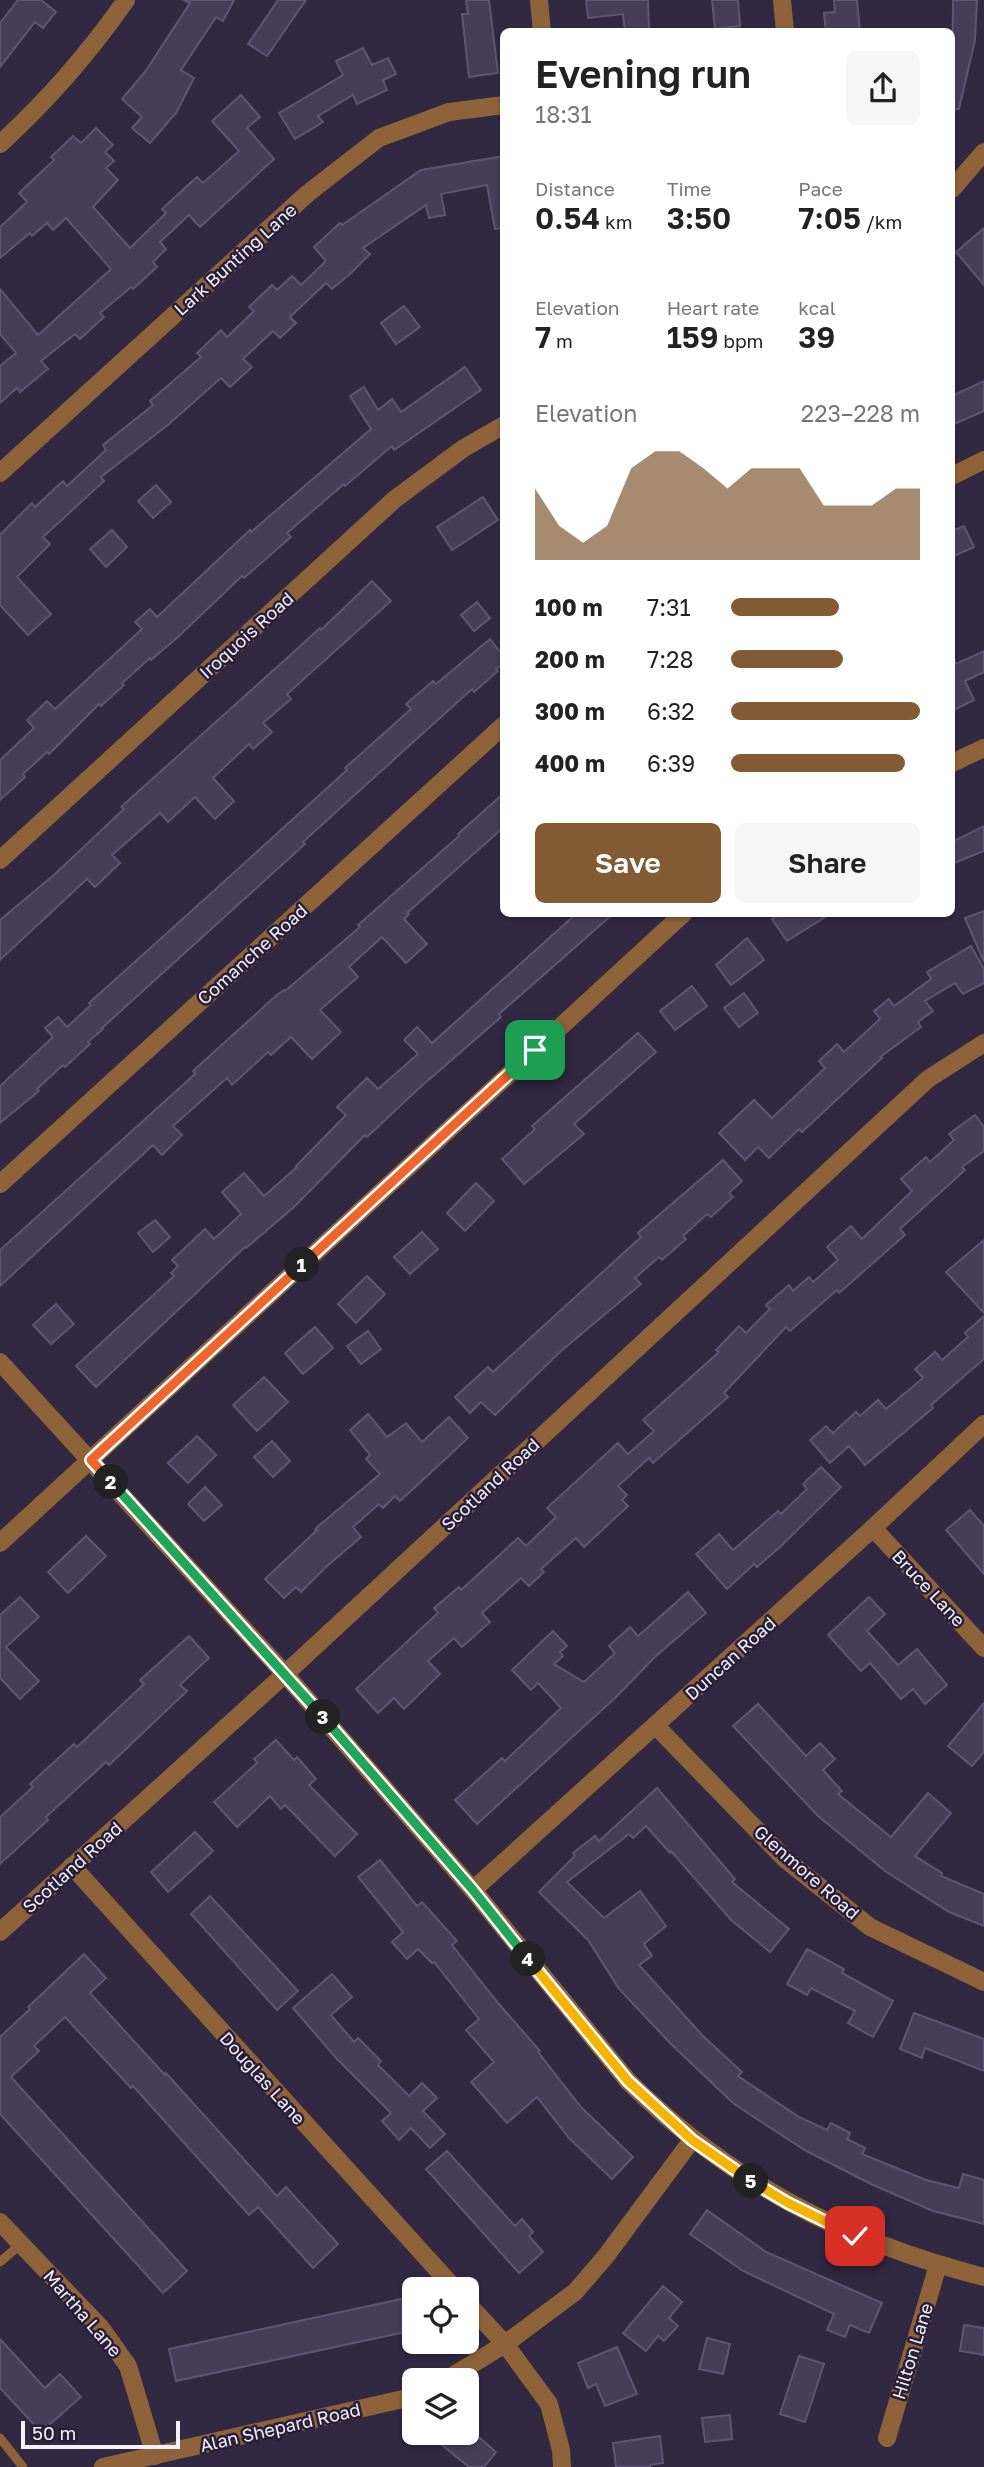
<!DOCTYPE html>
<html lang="en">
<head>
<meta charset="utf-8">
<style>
  body { margin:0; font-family:"Golos Text",sans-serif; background:#f6f6f6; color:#222; height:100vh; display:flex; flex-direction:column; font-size:26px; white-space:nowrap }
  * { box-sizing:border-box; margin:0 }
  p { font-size:23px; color:#767676 }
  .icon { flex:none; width:38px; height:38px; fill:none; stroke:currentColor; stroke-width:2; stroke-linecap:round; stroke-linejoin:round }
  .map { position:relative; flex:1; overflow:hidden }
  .side { position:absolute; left:500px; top:28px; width:455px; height:889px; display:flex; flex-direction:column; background:#fff; border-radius:10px; box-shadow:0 2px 5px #0004 }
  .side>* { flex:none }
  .fabs { position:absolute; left:402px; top:2277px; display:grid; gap:14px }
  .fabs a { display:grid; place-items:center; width:77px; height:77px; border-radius:10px; background:#fff; box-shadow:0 2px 5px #0004; font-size:35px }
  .scale { position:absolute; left:21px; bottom:18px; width:159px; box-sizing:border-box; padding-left:7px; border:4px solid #f4f0fe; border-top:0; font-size:19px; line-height:24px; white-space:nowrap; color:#f4f0fe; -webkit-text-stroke:5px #271e37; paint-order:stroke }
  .pin { position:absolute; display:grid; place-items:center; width:60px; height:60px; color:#fff; margin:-30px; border-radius:14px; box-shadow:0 4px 10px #0006 }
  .km { position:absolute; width:35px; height:35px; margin:-18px; border-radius:50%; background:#222; color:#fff; font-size:19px; line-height:35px; text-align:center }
  .round { display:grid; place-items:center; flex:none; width:74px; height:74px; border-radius:10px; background:#f6f6f6 }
  .summary { display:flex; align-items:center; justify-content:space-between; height:119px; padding:0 35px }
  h1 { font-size:38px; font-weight:600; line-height:52px }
  .metrics { display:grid; grid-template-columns:repeat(3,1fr); gap:10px; height:119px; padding:7px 35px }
  .metrics div { display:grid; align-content:center }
  .metrics b { font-size:30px; font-weight:600 }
  .metrics small { font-size:19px; font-weight:400 }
  .metrics p { font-size:19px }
  .chart { height:196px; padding:14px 35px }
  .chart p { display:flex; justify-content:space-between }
  .chart svg { width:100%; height:126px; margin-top:7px; fill:#825b34; opacity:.7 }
  .button { display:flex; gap:14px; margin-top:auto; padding:14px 35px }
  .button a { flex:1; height:80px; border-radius:10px; background:#825b34; color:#fff; font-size:28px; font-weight:600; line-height:80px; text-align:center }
  .button a+a { background:#f6f6f6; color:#222 }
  ul { padding:0 35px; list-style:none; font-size:23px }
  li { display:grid; grid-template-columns:112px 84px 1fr; align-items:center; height:52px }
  li i { height:18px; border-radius:9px; background:#825b34 }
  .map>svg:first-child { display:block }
</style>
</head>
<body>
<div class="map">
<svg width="984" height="2467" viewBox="0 0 984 2467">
  <rect width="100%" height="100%" fill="#312842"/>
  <!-- building -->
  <g fill="#463e59" stroke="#5e5572" stroke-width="2">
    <path d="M18,0H41L56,12L43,28L35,22L0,67V23Z"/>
    <path d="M183,0H234L223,21L216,17L181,70L194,78L176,113L150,143L132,128L142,117L122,99L145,72L190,3Z"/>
    <path d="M278,0H306L267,56L248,44Z"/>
    <path d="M466,0H489L498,73L469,77L462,14H468Z"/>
    <path d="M586,0H648L649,29L625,32L623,14L588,18Z"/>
    <path d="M712,0H738L740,26L715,29Z"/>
    <path d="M834,0H857L860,32H826L824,13L835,12Z"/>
    <path d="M953,0H977L975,40L959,109H952Z"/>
    <path d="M363,48L372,65L388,58L396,74L383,80L387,90L357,104L353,95L318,116L323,122L295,139L279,113L343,75L336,61Z"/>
    <path d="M241,95L260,117L247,128L274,159L200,227L189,215L160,242L166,249L153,262L157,267L133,289L131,287L100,313L104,317L80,339L75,334L41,361L48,369L20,392L17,388L0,403V366L16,353L0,334V289L38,335L111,269L66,218L53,230L47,223L32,236L30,233L0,258V227L27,202L19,193L54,160L51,157L73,136L81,143L96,128L113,145L105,152L114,161L106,168L118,180L93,207L130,248L166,213L162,209L197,177L203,183L239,151L212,121Z"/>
    <path d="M504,156V228L495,229L487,185L441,194L445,215L429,218L426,205L363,248L370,254L350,274L332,289L326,283L290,317L296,323L280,338L273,331L243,359L252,367L230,387L221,378L169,424L101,477L104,481L43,537L50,544L17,577L51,614L28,635L0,605V535L32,503L35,507L63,481L67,486L106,450L103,445L153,405L150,401L201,357L197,353L221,330L227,337L254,311L249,307L272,285L277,290L292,276L301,285L326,261L314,247L340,223L342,225L421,170Z"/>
    <path d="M984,228V285L956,252Z"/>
    <path d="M404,306L420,327L396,344L381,323Z"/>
    <path d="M465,367L481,390L394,450L392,446L345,486L344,484L287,533L291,537L244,578L242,576L178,637L151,660L150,658L122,683L124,685L101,706L99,704L49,754L47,752L23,774L25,777L0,800V760L34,728L27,720L47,701L55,709L142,629L135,622L150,609L157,617L250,530L251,532L371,429L350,396L364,387L378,410L392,399L401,412Z"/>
    <path d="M984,381V411L952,425V396Z"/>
    <path d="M156,485L171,502L153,518L138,501Z"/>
    <path d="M483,497L498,520L452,550L437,527Z"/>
    <path d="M964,526L974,547L952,557V531Z"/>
    <path d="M112,530L127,547L106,567L90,549Z"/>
    <path d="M372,581L391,601L287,694L291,699L263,723L272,732L253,749L249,744L213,778L234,801L215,819L195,797L168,822L160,813L112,855L120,863L95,887L87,879L0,960V920L55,874L124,809L121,807L286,659L320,628L321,630Z"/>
    <path d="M477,602L490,618L474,631L461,615Z"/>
    <path d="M490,639L504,657V663L496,669L498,671L474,692L472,689L358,792L303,842L305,844L102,1028L103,1029L88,1042L90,1044L65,1067L63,1065L37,1089L39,1091L0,1123V1086L53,1037L45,1028L58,1017L67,1027L91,1005L89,1003L197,906L347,770L345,768L411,709L406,704L433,681L436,684Z"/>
    <path d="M984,651V672L965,681L974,700L952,711V655L956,664Z"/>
    <path d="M504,793V827L407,913L409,914L404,919L427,944L406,963L382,937L349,967L358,977L320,1010L341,1032L312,1059L291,1037L271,1055L268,1052L232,1085L227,1078L173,1126L182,1135L162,1155L153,1145L0,1286V1250L195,1074L193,1071L278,994L284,990L285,991L360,927L358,925L459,836L458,834Z"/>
    <path d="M984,826V851L952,864V842Z"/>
    <path d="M984,911V962L965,918Z"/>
    <path d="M576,914H613L499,1014L501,1017L417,1090L367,1137L365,1135L294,1207L246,1248L245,1247L96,1387L76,1366L174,1276L171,1273L178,1266L172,1260L205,1229L214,1239L241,1214L222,1192L244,1173L264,1196L297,1167L296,1166L346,1115L337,1107L367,1078L378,1089L418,1054L404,1040L417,1027L432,1043Z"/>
    <path d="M781,914H830L787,941L772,919Z"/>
    <path d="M747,938L764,960L731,985L716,965Z"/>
    <path d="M971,946L984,969V983L963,994L955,983L925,1001L933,1011L918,1022L921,1027L880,1057L882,1058L846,1091L802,1132L799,1129L769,1158L758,1147L745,1160L719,1133L754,1100L772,1118L825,1068L819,1061L837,1044L844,1052L880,1019L874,1011L889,999L894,1006L931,979L927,972Z"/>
    <path d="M692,986L707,1006L675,1030L660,1011Z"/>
    <path d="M744,993L758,1013L739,1027L724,1008Z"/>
    <path d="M638,1033L656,1052L574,1124L584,1134L524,1184L502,1159L535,1129L532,1126Z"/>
    <path d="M975,1115L984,1127V1151L962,1167L965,1170L900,1229L905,1235L839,1293L837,1290L790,1331L786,1327L724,1393L728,1397L653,1463L649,1458L618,1486L627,1495L622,1500L628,1506L584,1547L576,1538L541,1569L544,1572L529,1586L521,1578L482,1613L490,1622L462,1647L454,1638L428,1661L440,1674L404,1709L394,1698L378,1713L356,1689L438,1613L434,1608L459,1587L461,1590L518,1538L526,1546L556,1517L547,1508L618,1443L628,1454L654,1431L643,1420L719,1352L716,1350L739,1326L746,1333L770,1309L766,1305L789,1285L793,1291L809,1277L813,1282L838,1260L827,1247L851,1226L862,1239L912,1191L901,1179L926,1157L930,1162L954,1140L949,1134Z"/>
    <path d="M723,1160L742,1181L729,1193L733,1197L711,1217L707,1214L683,1236L686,1239L662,1260L659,1257L635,1278L641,1284L560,1352L495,1415L481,1402L470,1413L455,1397L488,1367L493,1372L641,1237L638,1233Z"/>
    <path d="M476,1183L494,1201L465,1231L447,1213Z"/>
    <path d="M155,1220L170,1237L153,1252L138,1233Z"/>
    <path d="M422,1232L438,1249L410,1274L394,1257Z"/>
    <path d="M984,1240V1313L946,1272Z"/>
    <path d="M367,1276L385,1294L356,1323L338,1304Z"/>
    <path d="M56,1304L74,1324L51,1344L33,1325Z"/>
    <path d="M984,1316V1359L931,1405L933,1408L865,1465L849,1446L830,1463L810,1440L826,1426L833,1433L856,1412L860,1416L878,1400L886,1409L923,1378L915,1369L935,1352L942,1360L968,1337L965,1333Z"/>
    <path d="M315,1327L333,1348L303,1374L285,1353Z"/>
    <path d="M368,1331L381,1349L361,1364L347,1346Z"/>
    <path d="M264,1377L288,1402L257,1431L233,1405Z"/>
    <path d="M368,1414L387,1437L406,1423L422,1442L449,1417L468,1438L400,1501L395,1496L383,1508L379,1504L353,1527L361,1537L326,1567L301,1592L296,1587L284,1598L265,1579L317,1530L315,1529L380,1474L366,1459L370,1455L350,1430Z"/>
    <path d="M197,1436L216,1455L188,1483L168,1463Z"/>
    <path d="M272,1441L290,1461L273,1477L254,1457Z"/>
    <path d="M821,1467L841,1487L780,1547L757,1567L754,1564L727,1589L696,1554L719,1534L733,1550L778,1511L781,1514L807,1489L803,1484Z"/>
    <path d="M205,1487L222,1505L204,1521L188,1504Z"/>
    <path d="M970,1510L984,1526V1574L946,1530Z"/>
    <path d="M86,1536L106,1556L68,1593L48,1572Z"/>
    <path d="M688,1592L706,1613L656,1656L615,1698L477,1824L455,1800L502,1758L505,1761L561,1708L538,1683L531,1690L512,1670L553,1631L567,1646L560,1652L563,1656L554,1664L584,1682L615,1653L609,1646L630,1627L638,1636Z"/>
    <path d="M20,1597L39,1617L6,1647L39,1681L20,1699L0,1678V1615Z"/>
    <path d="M869,1597L885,1614L867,1631L898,1665L917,1649L947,1685L925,1704L913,1689L901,1699L870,1663L861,1671L828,1635Z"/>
    <path d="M189,1636L209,1658L180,1685L187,1691L109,1765L106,1762L46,1817L48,1820L0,1864V1817L33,1787L30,1784L74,1744L77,1747L144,1684L140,1680Z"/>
    <path d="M984,1703V1752L972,1766L948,1746Z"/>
    <path d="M758,1704L806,1756L820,1743L835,1759L823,1770L842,1791L838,1794L891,1837L928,1793L951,1813L915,1856L942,1873L941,1876L984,1894V1926L949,1912L885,1871L818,1816L733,1726Z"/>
    <path d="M276,1740L294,1760L297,1757L316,1779L309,1785L357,1834L335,1856L285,1805L281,1809L270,1796L237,1827L214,1802L257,1763L254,1759Z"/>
    <path d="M657,1788L735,1879L732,1882L789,1929L770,1952L731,1920L671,1851L670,1853L646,1826L633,1838L629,1834L567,1882L604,1918L640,1891L666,1926L644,1944L652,1956L639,1965L703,2036L742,2072L738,2076L799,2117L827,2130L831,2123L850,2133L847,2139L865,2148L862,2154L926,2180L959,2188L963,2174L984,2180V2224L933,2211L871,2184L806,2151L734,2104L671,2044L619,1989L588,1940L539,1892L575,1856L573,1853L595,1836L599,1841Z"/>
    <path d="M195,1832L213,1851L168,1892L151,1872Z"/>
    <path d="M380,1860L417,1906L422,1902L457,1941L452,1945L499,2004L540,2051L538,2052L581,2107L633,2157L612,2179L569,2138L537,2097L507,2123L471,2082L494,2062L466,2030L479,2019L434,1962L432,1963L418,1949L407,1959L392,1942L403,1932L358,1877Z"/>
    <path d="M210,1896L298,1991L277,2010L191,1914Z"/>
    <path d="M807,1949L844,1969L842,1973L893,2001L873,2037L848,2023L855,2011L811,1988L807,1995L787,1984Z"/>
    <path d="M84,1954L106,1978L90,1993L165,2075L166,2073L277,2196L286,2187L338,2244L313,2268L258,2207L249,2215L133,2086L131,2088L65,2017L34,2046L39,2051L11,2077L187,2271L163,2293L0,2114V2037L30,2009L28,2007Z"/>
    <path d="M332,1974L352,1997L331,2015L354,2042L358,2038L381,2061L378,2065L409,2096L422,2083L437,2098L423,2111L445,2134L430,2148L411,2128L399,2140L382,2121L391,2113L337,2059L293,2008Z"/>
    <path d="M914,2013L984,2039V2071L925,2048L922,2058L900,2049Z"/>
    <path d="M447,2151L515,2226L522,2219L533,2232L529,2236L543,2252L519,2273L426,2169Z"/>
    <path d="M707,2210L766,2252L882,2303L869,2333L850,2325L845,2337L827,2330L834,2314L743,2271L690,2234Z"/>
    <path d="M663,2286L682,2302L669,2318L678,2326L664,2341L658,2336L646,2351L623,2333Z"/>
    <path d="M415,2296V2330L176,2381L169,2349Z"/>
    <path d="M964,2325L984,2328V2355L960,2351Z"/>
    <path d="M707,2338L730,2344L723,2374L699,2369Z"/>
    <path d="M0,2339L45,2388L60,2374L81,2397L41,2432L0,2388Z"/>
    <path d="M617,2347L637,2394L605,2406L596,2384L588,2388L578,2363Z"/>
    <path d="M799,2356L824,2364L805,2422L780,2414Z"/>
    <path d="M730,2415L732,2439L705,2442L702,2418Z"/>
    <path d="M453,2432H473L496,2452L484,2467H469L442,2445Z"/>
    <path d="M660,2436L663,2463L650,2465V2467H616L613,2443Z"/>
  </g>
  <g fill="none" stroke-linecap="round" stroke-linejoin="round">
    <!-- lane -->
    <g stroke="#8f633a" stroke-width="9">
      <path d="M0,2262L21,2244"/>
      <path d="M0,2438L23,2467"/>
    </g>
    <!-- street -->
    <g stroke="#8f633a" stroke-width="18">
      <path d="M539,0L542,32"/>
      <path d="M782,0L785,32"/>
      <path d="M0,144C48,100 89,53 126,0"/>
      <path d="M952,189L984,152"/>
      <path d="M0,473L307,194L379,138L449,112L504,105"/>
      <path d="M952,476L984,460"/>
      <path d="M952,763L984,748"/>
      <path d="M0,860L395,499L464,448L504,425"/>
      <path d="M0,1184L504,725"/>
      <path d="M0,1362L285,1674L473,1890L628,2081C731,2183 844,2241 984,2277"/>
      <path d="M873,1528L984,1648"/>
      <path d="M0,1543L683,914"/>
      <path d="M656,1726L785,1859L870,1927L984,1982"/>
      <path d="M72,1866L455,2289"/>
      <path d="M473,1890L873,1528L984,1424"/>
      <path d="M0,1932L285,1674L928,1079L984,1043"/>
      <path d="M0,2222L101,2328L128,2366L155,2456"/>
      <path d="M467,2303L505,2344L549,2404L561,2450L562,2467"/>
      <path d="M446,2380L505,2344L575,2292L606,2256L692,2140"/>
      <path d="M887,2438L938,2265"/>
      <path d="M103,2467L403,2399L415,2394"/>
    </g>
  </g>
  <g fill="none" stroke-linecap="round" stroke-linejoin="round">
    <!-- split-1 casing -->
    <g stroke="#fff" stroke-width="14">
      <path id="split-1" d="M302,1265L535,1050"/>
    </g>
    <!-- split-2 casing -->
    <g stroke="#fff" stroke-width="14">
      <path id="split-2" d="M111,1482L91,1460L302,1265"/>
    </g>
    <!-- split-3 casing -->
    <g stroke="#fff" stroke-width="14">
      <path id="split-3" d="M111,1482L323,1717"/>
    </g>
    <!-- split-4 casing -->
    <g stroke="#fff" stroke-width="14">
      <path id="split-4" d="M323,1717L473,1890L528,1959"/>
    </g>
    <!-- split-5 casing -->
    <g stroke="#fff" stroke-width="14">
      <path id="split-5" d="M528,1959L628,2081L692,2140L751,2181"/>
    </g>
    <!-- split-6 casing -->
    <g stroke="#fff" stroke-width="14">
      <path id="split-6" d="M751,2181L788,2203L855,2236"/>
    </g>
    <!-- split-1 -->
    <use href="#split-1" stroke="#f0652b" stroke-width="9"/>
    <!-- split-2 -->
    <use href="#split-2" stroke="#f0652b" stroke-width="9"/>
    <!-- split-3 -->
    <use href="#split-3" stroke="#22a559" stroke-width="9"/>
    <!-- split-4 -->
    <use href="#split-4" stroke="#22a559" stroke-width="9"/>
    <!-- split-5 -->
    <use href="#split-5" stroke="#f5b400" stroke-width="9"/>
    <!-- split-6 -->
    <use href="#split-6" stroke="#f5b400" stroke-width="9"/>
  </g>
  <g text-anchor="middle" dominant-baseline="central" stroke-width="5" stroke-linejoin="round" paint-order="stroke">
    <!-- street labels -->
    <g font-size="18" fill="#f4f0fe" stroke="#271e37">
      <text transform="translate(235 259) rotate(-42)">Lark Bunting Lane</text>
      <text transform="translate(246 635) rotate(-42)">Iroquois Road</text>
      <text transform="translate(252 954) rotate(-42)">Comanche Road</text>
      <text transform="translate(490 1484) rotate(-43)">Scotland Road</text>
      <text transform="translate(929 1588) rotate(47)">Bruce Lane</text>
      <text transform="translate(730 1658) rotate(-42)">Duncan Road</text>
      <text transform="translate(72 1867) rotate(-42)">Scotland Road</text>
      <text transform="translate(807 1872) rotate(41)">Glenmore Road</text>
      <text transform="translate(263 2078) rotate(48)">Douglas Lane</text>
      <text transform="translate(83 2313) rotate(49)">Martha Lane</text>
      <text transform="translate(912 2351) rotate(-73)">Hilton Lane</text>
      <text transform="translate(280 2427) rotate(-13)">Alan Shepard Road</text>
    </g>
  </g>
</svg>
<div class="fabs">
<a><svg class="icon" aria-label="locate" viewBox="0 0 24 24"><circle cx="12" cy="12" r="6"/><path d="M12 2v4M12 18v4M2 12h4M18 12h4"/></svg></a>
<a><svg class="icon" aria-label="layers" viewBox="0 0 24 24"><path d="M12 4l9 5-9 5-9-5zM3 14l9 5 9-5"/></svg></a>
</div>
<div class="scale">50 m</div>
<div class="pin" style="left:535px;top:1050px;background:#1e9e55"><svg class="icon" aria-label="arrive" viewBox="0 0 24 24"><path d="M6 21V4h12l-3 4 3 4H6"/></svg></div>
<div class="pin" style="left:855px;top:2236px;background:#d93025"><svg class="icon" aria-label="check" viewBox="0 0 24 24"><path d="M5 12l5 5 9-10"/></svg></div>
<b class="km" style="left:302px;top:1265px">1</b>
<b class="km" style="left:111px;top:1482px">2</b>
<b class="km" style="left:323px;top:1717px">3</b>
<b class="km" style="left:528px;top:1959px">4</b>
<b class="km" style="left:751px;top:2181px">5</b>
<section class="side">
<div class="summary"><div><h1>Evening run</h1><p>18:31</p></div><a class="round"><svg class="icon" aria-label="share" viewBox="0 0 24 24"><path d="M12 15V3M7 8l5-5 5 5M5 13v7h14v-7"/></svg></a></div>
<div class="metrics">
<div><p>Distance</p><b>0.54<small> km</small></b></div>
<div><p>Time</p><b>3:50</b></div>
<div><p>Pace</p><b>7:05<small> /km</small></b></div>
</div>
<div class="metrics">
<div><p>Elevation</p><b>7<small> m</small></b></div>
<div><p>Heart rate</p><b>159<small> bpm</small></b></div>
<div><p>kcal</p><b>39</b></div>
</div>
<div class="chart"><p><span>Elevation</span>223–228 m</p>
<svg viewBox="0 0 160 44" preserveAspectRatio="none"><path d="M0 44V19L10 32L20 38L30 32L40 12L50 6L60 6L70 12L80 19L90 12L100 12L110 12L120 25L130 25L140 25L150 19L160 19V44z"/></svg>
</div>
<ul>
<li><b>100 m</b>7:31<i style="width:57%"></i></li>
<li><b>200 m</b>7:28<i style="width:59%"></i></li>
<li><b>300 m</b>6:32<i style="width:100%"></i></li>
<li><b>400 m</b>6:39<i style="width:92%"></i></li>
</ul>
<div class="button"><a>Save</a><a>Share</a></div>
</section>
</div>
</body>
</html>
